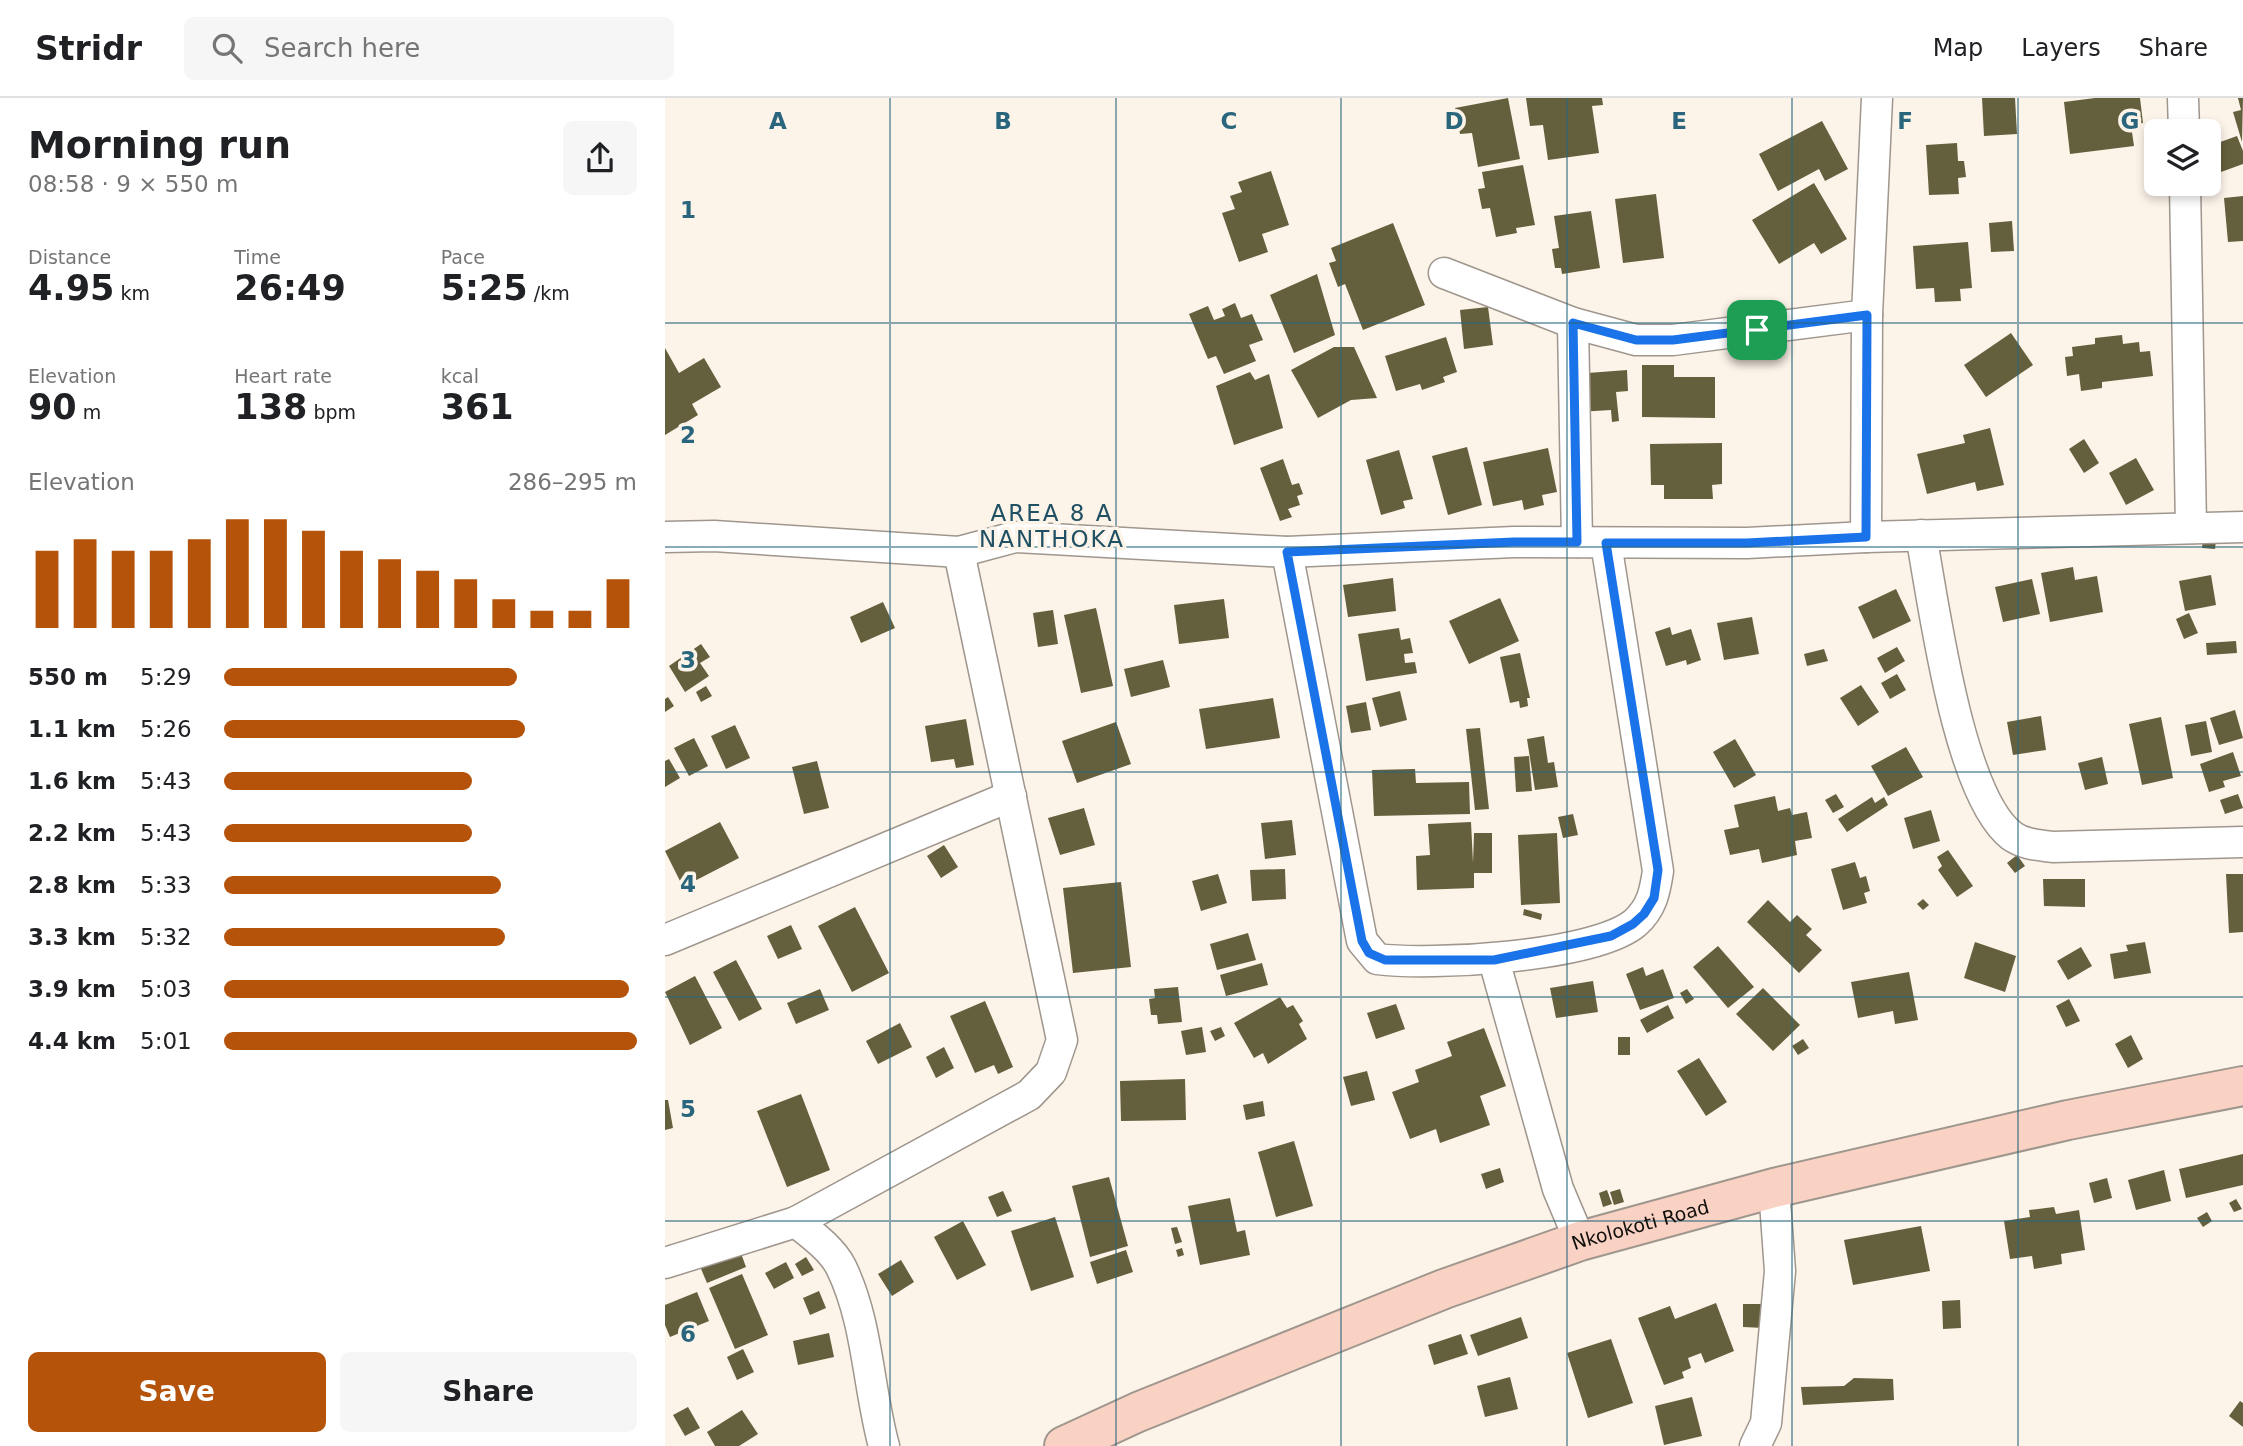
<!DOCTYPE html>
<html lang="en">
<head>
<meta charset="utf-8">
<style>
  body { margin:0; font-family:"DejaVu Sans",sans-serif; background:#f6f6f6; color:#202124; height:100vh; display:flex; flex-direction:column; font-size:26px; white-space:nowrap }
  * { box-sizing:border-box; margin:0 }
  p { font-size:23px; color:#757577 }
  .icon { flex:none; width:38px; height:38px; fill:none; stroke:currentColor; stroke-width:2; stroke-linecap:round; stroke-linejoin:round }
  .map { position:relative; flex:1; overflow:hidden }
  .details { display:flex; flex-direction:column; background:#fff; width:665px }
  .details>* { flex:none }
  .controls { position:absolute; left:1479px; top:21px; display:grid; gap:14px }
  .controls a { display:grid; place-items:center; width:77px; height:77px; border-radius:10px; background:#fff; box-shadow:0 4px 10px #0003; font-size:35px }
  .pin { position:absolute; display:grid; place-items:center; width:60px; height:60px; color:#fff; margin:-30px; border-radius:14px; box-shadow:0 4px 10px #0006 }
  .round { display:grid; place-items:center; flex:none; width:74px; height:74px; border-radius:10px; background:#f6f6f6 }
  .headline { display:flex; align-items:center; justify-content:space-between; height:119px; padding:0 28px }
  h1 { font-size:38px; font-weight:600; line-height:52px }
  .figures { display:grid; grid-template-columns:repeat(3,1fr); gap:10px; height:119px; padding:7px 28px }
  .figures div { display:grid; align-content:center }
  .figures b { font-size:35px; font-weight:600 }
  .figures small { font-size:19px; font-weight:400 }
  .figures p { font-size:19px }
  .chart { height:196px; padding:14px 28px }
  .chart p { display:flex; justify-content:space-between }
  .chart svg { width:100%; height:126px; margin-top:7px; stroke:#b45309; stroke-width:6 }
  .button { display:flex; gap:14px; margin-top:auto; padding:14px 28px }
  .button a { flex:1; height:80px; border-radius:10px; background:#b45309; color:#fff; font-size:28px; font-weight:600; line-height:80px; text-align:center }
  .button a+a { background:#f6f6f6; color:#202124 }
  ul { padding:0 28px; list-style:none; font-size:23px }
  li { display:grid; grid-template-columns:112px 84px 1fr; align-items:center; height:52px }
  li i { height:18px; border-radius:9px; background:#b45309 }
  header { display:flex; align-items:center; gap:42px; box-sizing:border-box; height:98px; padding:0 35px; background:#fff; border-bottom:2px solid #e0e0e0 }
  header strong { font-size:33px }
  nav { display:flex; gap:38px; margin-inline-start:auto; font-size:24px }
  .search { width:490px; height:63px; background:#f6f6f6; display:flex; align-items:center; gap:18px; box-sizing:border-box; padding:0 24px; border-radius:10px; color:#757577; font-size:26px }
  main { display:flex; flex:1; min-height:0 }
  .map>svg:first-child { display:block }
</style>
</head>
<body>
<header>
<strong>Stridr</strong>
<div class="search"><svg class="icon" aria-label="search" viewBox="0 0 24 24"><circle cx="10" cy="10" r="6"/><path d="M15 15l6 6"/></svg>Search here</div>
<nav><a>Map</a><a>Layers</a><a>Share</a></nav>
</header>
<main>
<section class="details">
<div class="headline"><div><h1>Morning run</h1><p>08:58 · 9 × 550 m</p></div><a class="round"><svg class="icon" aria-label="share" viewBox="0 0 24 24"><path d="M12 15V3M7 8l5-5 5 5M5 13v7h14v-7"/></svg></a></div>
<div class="figures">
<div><p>Distance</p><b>4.95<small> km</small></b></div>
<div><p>Time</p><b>26:49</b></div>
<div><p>Pace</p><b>5:25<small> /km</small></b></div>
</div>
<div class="figures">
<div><p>Elevation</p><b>90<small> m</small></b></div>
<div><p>Heart rate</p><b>138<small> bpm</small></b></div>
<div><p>kcal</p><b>361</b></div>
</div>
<div class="chart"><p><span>Elevation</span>286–295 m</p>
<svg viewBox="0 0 160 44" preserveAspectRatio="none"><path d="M5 44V17M15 44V13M25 44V17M35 44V17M45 44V13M55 44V6M65 44V6M75 44V10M85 44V17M95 44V20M105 44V24M115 44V27M125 44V34M135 44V38M145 44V38M155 44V27"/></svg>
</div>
<ul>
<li><b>550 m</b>5:29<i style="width:71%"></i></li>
<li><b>1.1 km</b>5:26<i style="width:73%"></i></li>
<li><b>1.6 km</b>5:43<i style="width:60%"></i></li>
<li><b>2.2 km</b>5:43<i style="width:60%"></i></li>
<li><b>2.8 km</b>5:33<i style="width:67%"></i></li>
<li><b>3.3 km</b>5:32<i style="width:68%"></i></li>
<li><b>3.9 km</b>5:03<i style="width:98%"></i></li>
<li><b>4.4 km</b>5:01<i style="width:100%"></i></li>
</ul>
<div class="button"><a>Save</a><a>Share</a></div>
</section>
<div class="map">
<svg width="1578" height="1348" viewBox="0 0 1578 1348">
  <rect width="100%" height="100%" fill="#fcf3e9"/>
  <!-- building -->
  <g fill="#645f3c">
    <path d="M843,0L855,61L813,69L807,35L795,36L790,10Z"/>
    <path d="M861,0H937L938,7L927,8L934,55L883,62L878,27L865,28Z"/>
    <path d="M1317,0H1350L1352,36L1319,38Z"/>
    <path d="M1430,0H1475L1478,25L1466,27L1469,48L1405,56L1399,4Z"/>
    <path d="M1573,0H1578L1577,44L1568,14L1576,12Z"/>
    <path d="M1157,23L1183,71L1160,83L1154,71L1113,93L1094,56Z"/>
    <path d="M1572,38L1578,53V66L1556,74L1547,47Z"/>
    <path d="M1292,45L1293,63H1299L1301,79L1293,80L1294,96L1264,97L1261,47Z"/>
    <path d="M858,67L870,127L851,130L852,135L831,139L825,110L817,111L813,91L820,90L817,74Z"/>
    <path d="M606,73L624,127L597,136L603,154L574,164L557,115L570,111L565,98L577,94L573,84Z"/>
    <path d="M1149,85L1182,141L1156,156L1149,145L1114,166L1087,122Z"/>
    <path d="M991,96L999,160L958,165L950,101Z"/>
    <path d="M1578,98V143L1563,144L1559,100Z"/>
    <path d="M926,113L935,170L897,176L896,170H890L887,151L894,150L889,118Z"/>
    <path d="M1347,123L1349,153L1326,154L1324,125Z"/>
    <path d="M728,125L760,207L698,232L680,186L673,189L664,165L671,163L666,150Z"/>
    <path d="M1303,144L1307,190L1295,191L1296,203L1270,204L1269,190L1251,191L1248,148Z"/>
    <path d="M652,176L670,237L629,255L605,197Z"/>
    <path d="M570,205L576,220L587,216L598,242L584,247L591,263L559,276L551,258L543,261L524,216L543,208L549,222L560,218L557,211Z"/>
    <path d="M823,209L828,247L799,251L795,212Z"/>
    <path d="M1346,235L1368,267L1321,299L1299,267Z"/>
    <path d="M1457,237L1458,246L1474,244L1475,254L1485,253L1488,278L1437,284V290L1416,293L1414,276L1402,278L1400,259L1408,258L1407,249L1430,246V240Z"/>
    <path d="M781,239L792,274L778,279L780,284L757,292L755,286L731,293L720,258Z"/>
    <path d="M669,249H689L712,300L686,302L653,320L626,272Z"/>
    <path d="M0,250L14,275L39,260L56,289L27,306L33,317L0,337Z"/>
    <path d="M977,267H1009V279H1050V320L977,319Z"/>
    <path d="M962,272L963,293L951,294L954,323L947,324L946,312L913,314L910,276Z"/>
    <path d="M585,274L590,282L604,276L618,330L569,347L551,288Z"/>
    <path d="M1325,330L1339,387L1312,393L1310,384L1262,396L1252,356L1300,345L1298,337Z"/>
    <path d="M1419,341L1434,365L1419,375L1404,351Z"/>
    <path d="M1057,345V386L1047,387L1048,401H999V387H986L985,346Z"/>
    <path d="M802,349L817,407L783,417L767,358Z"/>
    <path d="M883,350L892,394L877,397L879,407L859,412L857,402L828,408L818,364Z"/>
    <path d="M734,352L748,401L738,403L740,410L716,417L701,362Z"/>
    <path d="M1471,360L1489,392L1461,407L1444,375Z"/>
    <path d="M618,361L627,387L634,385L638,396L632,398L635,407L623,411L627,419L615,423L595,370Z"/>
    <path d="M1538,440L1551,442L1550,451L1537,450Z"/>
    <path d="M1408,469L1410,482L1432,478L1438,514L1385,524L1376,475Z"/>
    <path d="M1546,477L1551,507L1520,513L1514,483Z"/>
    <path d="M728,480L731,513L683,519L678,487Z"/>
    <path d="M1367,481L1375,516L1338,524L1330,489Z"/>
    <path d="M1231,491L1246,523L1208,541L1193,509Z"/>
    <path d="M835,500L854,543L804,566L784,523Z"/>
    <path d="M559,501L564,540L514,546L509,507Z"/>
    <path d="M218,504L230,530L196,545L185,519Z"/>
    <path d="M431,510L448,588L416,595L399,517Z"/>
    <path d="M388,512L393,546L373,549L368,515Z"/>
    <path d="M1524,515L1533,535L1519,541L1511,521Z"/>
    <path d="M1087,519L1094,556L1059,562L1052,525Z"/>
    <path d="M1005,529L1007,537L1026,531L1036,562L1022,567L1021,562L1001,568L990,534Z"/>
    <path d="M734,530L736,542L745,540L748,555L739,556L740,565L750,564L752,575L701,583L693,536Z"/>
    <path d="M1571,543L1572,555L1542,557L1541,545Z"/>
    <path d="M36,546L45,559L35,565L44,578L20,594L4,568Z"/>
    <path d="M1232,549L1240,563L1220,575L1212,560Z"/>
    <path d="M1159,551L1163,563L1142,568L1139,556Z"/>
    <path d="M855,555L865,600H862L863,608L855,610L854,603L845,605L835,559Z"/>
    <path d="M498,562L505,589L466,599L459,571Z"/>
    <path d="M1232,576L1241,592L1225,601L1216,585Z"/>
    <path d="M1196,587L1214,614L1193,628L1175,600Z"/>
    <path d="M41,588L47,598L36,604L31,594Z"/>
    <path d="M735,593L742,622L715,629L707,600Z"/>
    <path d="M3,599L9,608L0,614V601Z"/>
    <path d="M608,600L615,640L541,651L534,611Z"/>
    <path d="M701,604L706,632L686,635L681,608Z"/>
    <path d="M1570,612L1578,640L1554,647L1545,620Z"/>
    <path d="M1376,618L1381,652L1348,657L1342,624Z"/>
    <path d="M1496,619L1508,680L1477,687L1464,626Z"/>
    <path d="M301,621L309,667L291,670L289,661L266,664L260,628Z"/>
    <path d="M1541,623L1547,654L1526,658L1520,627Z"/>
    <path d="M451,624L466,666L412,685L397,643Z"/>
    <path d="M70,627L85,660L61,671L46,638Z"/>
    <path d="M815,630L824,711L810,712L801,631Z"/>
    <path d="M879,638L883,665L889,664L893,689L870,692L862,641Z"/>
    <path d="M29,640L43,668L24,678L9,650Z"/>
    <path d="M1070,641L1091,677L1069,690L1048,654Z"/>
    <path d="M1241,649L1258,679L1223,698L1206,668Z"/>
    <path d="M1568,654L1576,678L1558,683L1560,689L1544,694L1535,666Z"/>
    <path d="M864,658L867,693L851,694L849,659Z"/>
    <path d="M1437,659L1443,686L1420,692L1413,665Z"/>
    <path d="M4,661L15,680L0,689V663Z"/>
    <path d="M152,663L164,710L139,716L127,669Z"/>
    <path d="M750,671L751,685L804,684L805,716L709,718L707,672Z"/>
    <path d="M1171,696L1179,709L1168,715L1160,702Z"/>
    <path d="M1573,696L1578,710L1560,716L1555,702Z"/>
    <path d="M1110,698L1113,713L1125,710L1127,717L1142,714L1147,740L1130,743L1132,757L1097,765L1094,751L1065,757L1059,732L1074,729L1069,707Z"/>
    <path d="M1207,699L1210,705L1219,699L1223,707L1182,734L1173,721Z"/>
    <path d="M419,710L430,747L395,757L383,720Z"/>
    <path d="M1266,712L1275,743L1248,751L1239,720Z"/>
    <path d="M908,716L913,737L898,740L893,719Z"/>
    <path d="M627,722L631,757L600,761L596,725Z"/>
    <path d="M55,724L74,760L18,789L0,753Z"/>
    <path d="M806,724L808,765L809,735H827V775H809V790L752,792L751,758L765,757L763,726Z"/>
    <path d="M892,735L895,805L856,807L853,737Z"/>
    <path d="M279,747L293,769L276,780L262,758Z"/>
    <path d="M1283,752L1308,788L1292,799L1273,772L1277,768L1272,759Z"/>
    <path d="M1352,757L1360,768L1350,775L1342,765Z"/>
    <path d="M1190,764L1195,780L1201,778L1205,793L1199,795L1202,805L1178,812L1166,771Z"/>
    <path d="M620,771L621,801L587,803L585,772Z"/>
    <path d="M553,776L562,805L536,813L527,783Z"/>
    <path d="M1561,776H1578V834L1564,835Z"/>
    <path d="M1378,781H1420V809L1379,808Z"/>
    <path d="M456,784L466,869L408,875L398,790Z"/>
    <path d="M1258,801L1264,807L1258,812L1252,806Z"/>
    <path d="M1103,802L1125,824L1132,817L1147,831L1141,837L1157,852L1134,875L1082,824Z"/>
    <path d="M190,809L224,875L187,894L153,828Z"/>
    <path d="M859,811L877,816L876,822L858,817Z"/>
    <path d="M126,827L137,851L113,861L102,838Z"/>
    <path d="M583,835L591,862L552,872L545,846Z"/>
    <path d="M1310,844L1351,858L1340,894L1299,880Z"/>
    <path d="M1480,844L1486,875L1449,881L1445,856L1463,853L1461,847Z"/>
    <path d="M1053,848L1089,889L1063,910L1028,869Z"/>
    <path d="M1416,849L1427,868L1403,882L1392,863Z"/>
    <path d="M71,862L97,911L74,923L48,874Z"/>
    <path d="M597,865L603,887L561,898L555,877Z"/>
    <path d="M978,869L981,878L998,871L1009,900L975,912L961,876Z"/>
    <path d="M1244,874L1253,922L1230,926L1228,913L1193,920L1186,884Z"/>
    <path d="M30,878L57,930L25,947L0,894Z"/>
    <path d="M928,883L933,914L891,920L885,890Z"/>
    <path d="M513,889L517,924L493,926L492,917H486L484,901L490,900L489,891Z"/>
    <path d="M1098,890L1135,927L1108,953L1071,916Z"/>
    <path d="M155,891L164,912L131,926L122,905Z"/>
    <path d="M1022,891L1029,901L1021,906L1015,895Z"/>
    <path d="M615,899L622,910L628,907L638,923L634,926L642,941L603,966L598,955L589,960L569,925Z"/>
    <path d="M1404,901L1415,923L1401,929L1391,908Z"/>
    <path d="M320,903L348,969L333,976L329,967L310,975L285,918Z"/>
    <path d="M731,906L740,931L711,941L702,915Z"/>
    <path d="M1003,907L1009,920L982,935L975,922Z"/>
    <path d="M235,925L247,949L213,966L201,943Z"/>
    <path d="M537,929L541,954L521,957L516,933Z"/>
    <path d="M556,929L560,938L550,943L545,933Z"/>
    <path d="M819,930L841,988L815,998L825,1027L775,1045L771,1031L745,1041L727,994L754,984L750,972L787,958L782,944Z"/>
    <path d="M1466,937L1478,961L1463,970L1450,946Z"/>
    <rect x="953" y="939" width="12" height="18"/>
    <path d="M1138,941L1144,950L1133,957L1127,948Z"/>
    <path d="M279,949L289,970L271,980L261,959Z"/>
    <path d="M1034,960L1062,1004L1041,1018L1012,973Z"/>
    <path d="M702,973L710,1002L686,1008L678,979Z"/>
    <path d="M520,981L521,1022L456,1023L455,983Z"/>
    <path d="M136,996L165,1072L122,1089L92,1013Z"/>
    <path d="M0,1002H3L8,1030L0,1032Z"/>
    <path d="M598,1003L600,1018L581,1022L578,1007Z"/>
    <path d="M629,1043L648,1108L611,1119L593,1054Z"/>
    <path d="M1578,1056V1087L1521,1100L1514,1071Z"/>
    <path d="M835,1070L839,1084L821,1091L816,1076Z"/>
    <path d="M1499,1072L1506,1103L1471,1112L1463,1082Z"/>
    <path d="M444,1079L463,1148L425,1159L407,1088Z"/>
    <path d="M1442,1080L1447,1100L1429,1105L1424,1085Z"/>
    <path d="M955,1091L959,1104L949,1107L945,1094Z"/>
    <path d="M942,1092L947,1106L938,1109L934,1095Z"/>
    <path d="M338,1093L347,1113L332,1119L323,1099Z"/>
    <path d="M565,1100L572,1134L580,1132L585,1157L535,1167L523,1108Z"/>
    <path d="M1571,1101L1577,1111L1569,1114L1564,1105Z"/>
    <path d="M1389,1109L1391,1116L1414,1112L1420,1152L1396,1156L1397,1166L1369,1171L1367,1158L1345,1161L1339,1123L1365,1119L1364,1112Z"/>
    <path d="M1542,1114L1547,1123L1538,1129L1532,1120Z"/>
    <path d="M390,1119L409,1179L366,1193L346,1133Z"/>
    <path d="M298,1123L321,1167L292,1182L269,1139Z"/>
    <path d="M1256,1128L1265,1173L1188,1187L1179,1142Z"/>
    <path d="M512,1129L517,1144L510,1146L506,1130Z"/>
    <path d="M74,1150L81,1169L42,1185L34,1166Z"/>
    <path d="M517,1150L519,1157L513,1159L511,1152Z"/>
    <path d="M461,1152L468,1174L432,1186L425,1164Z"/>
    <path d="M141,1159L149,1172L137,1178L130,1166Z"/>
    <path d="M236,1162L249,1184L227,1198L213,1176Z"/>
    <path d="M121,1164L129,1180L109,1191L100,1175Z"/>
    <path d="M77,1176L103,1237L70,1251L44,1190Z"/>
    <path d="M154,1193L161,1210L145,1217L138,1200Z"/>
    <path d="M32,1194L44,1223L5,1239L0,1227V1207Z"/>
    <path d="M1295,1202L1296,1230L1278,1231L1277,1203Z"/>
    <path d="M1051,1205L1069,1253L1040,1265L1036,1255L1023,1260L1026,1270L1017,1274L1019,1280L999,1287L973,1220L1005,1208L1010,1221Z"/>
    <path d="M1078,1206H1099V1230L1078,1229Z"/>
    <path d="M856,1219L863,1240L813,1258L805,1237Z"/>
    <path d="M164,1235L169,1259L133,1267L128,1243Z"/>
    <path d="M796,1236L803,1256L769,1267L763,1247Z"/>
    <path d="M946,1241L968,1305L923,1320L902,1255Z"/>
    <path d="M78,1251L89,1274L72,1282L62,1259Z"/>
    <path d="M845,1279L853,1311L820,1319L812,1288Z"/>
    <path d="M1189,1280L1228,1281L1229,1302L1138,1307L1136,1289L1179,1288Z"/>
    <path d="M1027,1299L1037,1338L999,1347L990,1308Z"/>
    <path d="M1575,1303L1578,1305V1329L1564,1318Z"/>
    <path d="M23,1309L35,1330L20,1338L8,1317Z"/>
    <path d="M77,1312L93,1336L74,1348H50L42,1334Z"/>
  </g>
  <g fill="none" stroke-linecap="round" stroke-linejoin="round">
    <!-- street casing -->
    <g stroke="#9f968d" stroke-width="33">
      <g id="street">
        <path d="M1518,0L1519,33"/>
        <path d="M1520,86L1526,430"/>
        <path d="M779,175L908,225L971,242H1008L1202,217"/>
        <path d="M908,225L912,444"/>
        <path d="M1256,437C1269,507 1293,697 1347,738C1360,747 1374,747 1388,749L1578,744"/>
        <path d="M0,439L49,438L294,454L350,439L622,454L849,444L1082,445L1201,439L1578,429"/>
        <path d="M1201,439L1202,217L1212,0"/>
        <path d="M622,454L697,843L712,861C766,868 929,859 970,825C987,810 990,793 993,773L941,445"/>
        <path d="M0,842L346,698"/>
        <path d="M829,862L893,1091L915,1143"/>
        <path d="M131,1124C146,1136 167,1151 176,1169C203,1224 203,1290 219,1348"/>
        <path d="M0,1165L131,1124L364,997L386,974L397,942L294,454"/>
        <path d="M1090,1348L1101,1325L1115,1173L1109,1090"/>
      </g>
    </g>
    <!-- secondary casing -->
    <g stroke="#9f968d" stroke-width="42">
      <g id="secondary">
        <path id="s1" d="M399,1348L473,1314L779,1191L915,1143L1109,1090L1403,1022L1578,988"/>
      </g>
    </g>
    <!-- street -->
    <use href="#street" stroke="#fff" stroke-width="30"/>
    <!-- secondary -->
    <use href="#secondary" stroke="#f9d2c4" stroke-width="38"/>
  </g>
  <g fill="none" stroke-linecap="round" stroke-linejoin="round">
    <!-- route casing -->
    <g stroke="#fff" stroke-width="14">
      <path id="route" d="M1202,217L1201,439L1082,445H941L993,772L989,800L979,816L968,826L946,838L829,862H720L704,855L697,843L622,454L849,444H912L908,225L971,242H1008Z"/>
    </g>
    <!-- route -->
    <use href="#route" stroke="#1a73e8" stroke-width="9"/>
  </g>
  <!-- grid -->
  <path fill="none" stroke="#29667d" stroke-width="2" stroke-opacity="0.55" d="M225,0V1348M451,0V1348M676,0V1348M902,0V1348M1127,0V1348M1353,0V1348M0,225H1578M0,449H1578M0,674H1578M0,899H1578M0,1123H1578"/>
  <g text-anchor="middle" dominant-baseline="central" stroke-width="7" stroke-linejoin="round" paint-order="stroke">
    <!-- street labels -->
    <g font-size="19" fill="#100e0a" stroke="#fcf3e9">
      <text stroke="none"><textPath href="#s1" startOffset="618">Nkolokoti Road</textPath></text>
    </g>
    <!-- quarter labels -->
    <g font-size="23" letter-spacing="2" fill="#205063" stroke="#fcf3e9">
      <text x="387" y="415">AREA 8 A<tspan x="387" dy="26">NANTHOKA</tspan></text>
    </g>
  </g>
  <g font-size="23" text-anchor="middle" font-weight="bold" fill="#29667d" stroke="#fcf3e9" stroke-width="7" stroke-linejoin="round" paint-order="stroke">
    <text x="113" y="31">A</text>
    <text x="338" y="31">B</text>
    <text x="564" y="31">C</text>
    <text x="789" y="31">D</text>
    <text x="1014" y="31">E</text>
    <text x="1240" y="31">F</text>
    <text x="1465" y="31">G</text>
    <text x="23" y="120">1</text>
    <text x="23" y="345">2</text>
    <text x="23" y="570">3</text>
    <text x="23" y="794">4</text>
    <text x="23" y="1019">5</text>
    <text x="23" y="1244">6</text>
  </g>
</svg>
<div class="controls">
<a><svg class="icon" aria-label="layers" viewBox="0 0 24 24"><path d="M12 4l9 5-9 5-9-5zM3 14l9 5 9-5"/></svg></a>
</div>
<div class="pin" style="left:1092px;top:232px;background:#1e9e55"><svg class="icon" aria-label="arrive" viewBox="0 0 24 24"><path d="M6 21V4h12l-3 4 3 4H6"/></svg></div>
</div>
</main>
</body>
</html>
